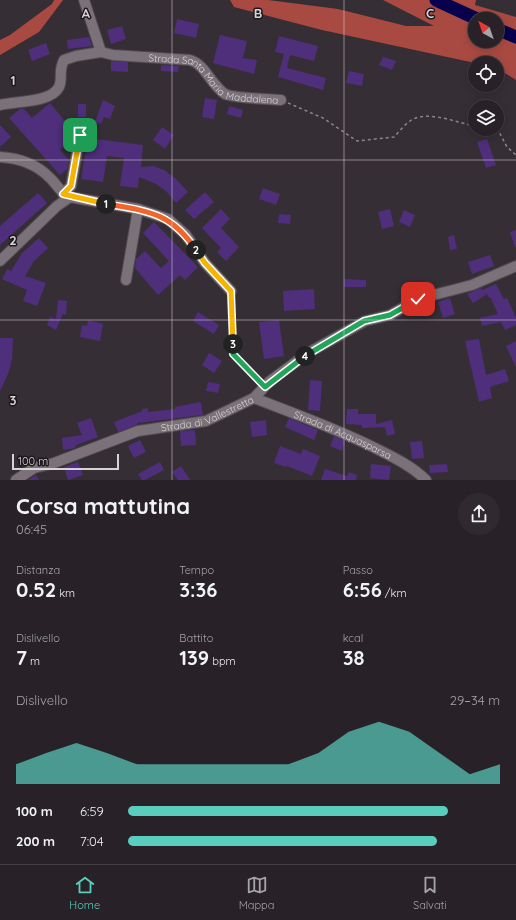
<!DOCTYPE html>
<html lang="it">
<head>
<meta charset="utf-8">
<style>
  body { margin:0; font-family:Quicksand,sans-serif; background:#302a30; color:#f1f3f6; height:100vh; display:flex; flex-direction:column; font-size:15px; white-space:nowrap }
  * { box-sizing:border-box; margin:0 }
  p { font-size:13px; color:#a5a4a8 }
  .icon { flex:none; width:22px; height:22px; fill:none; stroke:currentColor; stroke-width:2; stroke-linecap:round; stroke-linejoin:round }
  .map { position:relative; height:480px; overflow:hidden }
  .drawer { display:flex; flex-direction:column; background:#282228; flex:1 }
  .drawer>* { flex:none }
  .needle { width:26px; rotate:320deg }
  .buttons { position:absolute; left:468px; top:12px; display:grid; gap:8px }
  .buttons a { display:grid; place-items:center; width:36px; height:36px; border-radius:50%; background:#282228; box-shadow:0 2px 10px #0003,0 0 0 1px #443f45; font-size:20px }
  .scale { position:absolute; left:12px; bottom:10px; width:107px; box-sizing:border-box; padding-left:4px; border:2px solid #d7d2d6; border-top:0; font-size:11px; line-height:14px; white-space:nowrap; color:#d7d2d6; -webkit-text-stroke:3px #1b171b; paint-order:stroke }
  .pin { position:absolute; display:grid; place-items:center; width:34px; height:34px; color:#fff; margin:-17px; border-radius:8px; box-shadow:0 2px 6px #0006 }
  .km { position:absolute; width:20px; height:20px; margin:-10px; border-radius:50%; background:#222; color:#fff; font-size:11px; line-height:20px; text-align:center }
  .round { display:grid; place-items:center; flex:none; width:42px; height:42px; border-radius:21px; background:#302a30 }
  .overview { display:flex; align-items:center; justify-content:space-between; height:68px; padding:0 16px }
  h1 { font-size:22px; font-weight:800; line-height:30px }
  .figures { display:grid; grid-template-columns:repeat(3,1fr); gap:6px; height:68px; padding:4px 16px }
  .figures div { display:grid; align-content:center }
  .figures b { font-size:20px; font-weight:800 }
  .figures small { font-size:11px; font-weight:400 }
  .figures p { font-size:11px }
  .chart { height:112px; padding:8px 16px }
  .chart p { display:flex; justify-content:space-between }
  .chart svg { width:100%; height:72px; margin-top:4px; fill:#59cebf; opacity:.7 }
  ul { padding:0 16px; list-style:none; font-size:13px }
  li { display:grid; grid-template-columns:64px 48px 1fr; align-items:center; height:30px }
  li i { height:10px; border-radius:5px; background:#59cebf }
  .menu { display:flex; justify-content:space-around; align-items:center; height:56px; border-top:1px solid #443f45; background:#282228; font-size:11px; color:#a5a4a8 }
  .menu a { display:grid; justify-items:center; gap:2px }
  .menu .current { color:#59cebf }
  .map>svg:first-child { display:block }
</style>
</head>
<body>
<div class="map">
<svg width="516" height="480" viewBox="0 0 516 480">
  <rect width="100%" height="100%" fill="#362e35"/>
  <!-- forest -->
  <g fill="#a94a42" fill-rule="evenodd">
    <path d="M54,0H63L39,32L0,55V40L10,35L52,4Z"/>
    <path d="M230,0H268L338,9L406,26H434L383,0H476L475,5L516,17V80L497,68V63H475L322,30L234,7ZM475,19H497V41H475Z"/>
  </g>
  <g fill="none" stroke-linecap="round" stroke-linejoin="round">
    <!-- river -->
    <g stroke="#08004c" stroke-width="13">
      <path d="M436,0L477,19"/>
      <path d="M497,29L516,37"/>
    </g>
  </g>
  <!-- building -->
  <g fill="#4f2e7b">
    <path d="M177,19L199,24L196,38L174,33Z"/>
    <path d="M122,26L126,39L111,44L107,30Z"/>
    <path d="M220,35L247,41L243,58L257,60L254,74L213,63Z"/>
    <path d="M279,36L318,46L314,61L290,55L287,68L326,78L323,90L278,77L284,54L275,52Z"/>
    <path d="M89,37L92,46L68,49L67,40Z"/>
    <path d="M46,43L50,54L32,61L28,50Z"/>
    <path d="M383,57L396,61L392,70L379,65Z"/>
    <path d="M111,61L128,62V72L111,71Z"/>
    <path d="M161,65L179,66L178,72L161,71Z"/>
    <path d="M349,71L364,74L362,86L346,83Z"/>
    <path d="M205,98L217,100L214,119L202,117Z"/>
    <path d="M103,100L115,106L110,119L104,117L101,124L95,122Z"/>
    <path d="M50,103L74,132L73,139L60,150L69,160L67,169L60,175L9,118L20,109L23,108L32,118Z"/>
    <rect x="78" y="104" width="8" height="13"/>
    <path d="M229,106L243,110L241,118L227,114Z"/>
    <path d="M0,125L11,137L0,147Z"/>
    <path d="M162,127L174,135L165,149L153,140Z"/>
    <path d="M88,138L143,145L141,167L154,166L164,170L175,178L188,192L176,203L166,191L156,184L139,177L138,188L120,186L124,158L107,156L103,182L81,179Z"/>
    <path d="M487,139L496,165L486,168L477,142Z"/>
    <path d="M263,188L280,194L276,205L259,199Z"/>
    <path d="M205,192L214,202L194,219L185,210Z"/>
    <path d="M38,193L47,203L0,245V226Z"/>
    <path d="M221,209L230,219L221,228L239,247L226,261L217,252L221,248L202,228Z"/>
    <path d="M390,209L394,226L382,229L378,212Z"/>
    <path d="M404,210L415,215L410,227L399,222Z"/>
    <path d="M279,214L291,215L290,224L278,223Z"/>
    <path d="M154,222L198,267L185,280L180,275L158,295L135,268L136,259L145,251L161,268L169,261L143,233Z"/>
    <path d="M516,230V247H515L510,232Z"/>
    <path d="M454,235L457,249L450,250L448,237Z"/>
    <path d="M39,238L48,248L34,261L25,276L46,283L37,306L23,301L27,290L2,279L7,269L11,271L22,253Z"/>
    <path d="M490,255L494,266L472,274L468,262Z"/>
    <path d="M344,279L366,280V287H344Z"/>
    <path d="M496,284L504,299L507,298L516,318V325L505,330L501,322L482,326L480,318L498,314L490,297L489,298L487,294L473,303L467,294L481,288L482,290Z"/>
    <path d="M314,289L315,309L284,311L283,291Z"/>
    <path d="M450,298L455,314L443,318L438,302Z"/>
    <path d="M58,300L67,301L66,315L63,314L56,330L47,325L50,317L56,319Z"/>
    <path d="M198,312L219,325L214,334L193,321Z"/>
    <path d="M88,320L103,324L100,341L80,337L82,325L87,326Z"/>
    <path d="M279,320L284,356L264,359L259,322Z"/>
    <path d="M0,338H13L12,360L8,374L0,391Z"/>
    <path d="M479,339L486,375L505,369L509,381L490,387L492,398L479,402L465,341Z"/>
    <path d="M516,341V367L506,346Z"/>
    <path d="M209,353L222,361L214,373L202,365Z"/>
    <path d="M310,380L322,381L320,411L308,410Z"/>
    <path d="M208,382L220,384L218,393L206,391Z"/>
    <path d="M201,402L203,415L137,423V425L118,432L114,422L142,411V409L148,408V412L175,409V407Z"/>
    <path d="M347,409H358V414H376V424L392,420L395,434L387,436L385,427L362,428V425L346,424Z"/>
    <path d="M91,418L98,437L76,445L75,448L63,450L62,438L82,435L77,423Z"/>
    <path d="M289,418L318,430L314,440L285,427Z"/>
    <path d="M266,420L267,435L252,437L250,422Z"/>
    <path d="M195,430L196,445L181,446L180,431Z"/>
    <path d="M334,436L345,441L342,451L330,446Z"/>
    <path d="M140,440L146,452L134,458L128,446Z"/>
    <path d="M422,441L424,458L412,459L410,442Z"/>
    <path d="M280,446L301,454L303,449L320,456L312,476L287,466L286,467L274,463Z"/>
    <path d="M78,462L83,475L68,480L64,467Z"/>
    <path d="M160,462L164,470L145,480H142L138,474Z"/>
    <path d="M371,464L391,466L389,480L370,478Z"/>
    <path d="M447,464L448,472L430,473L429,465Z"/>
    <path d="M181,466L190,480H178L172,472Z"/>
    <path d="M325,469L347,476L349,472L357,475L356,480H321Z"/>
    <path d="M36,475L39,480H28Z"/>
  </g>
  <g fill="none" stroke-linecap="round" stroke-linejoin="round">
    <!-- minor casing -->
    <g stroke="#514b51" stroke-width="12">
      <g id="minor">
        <path id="s1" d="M84,0L101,52L113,55L190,60C205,64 211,85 225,94C232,98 270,99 281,100"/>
        <path d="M0,105C15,101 51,103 59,87C63,79 58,71 64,60L76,56L101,52"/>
        <path d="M0,157C18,158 36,164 49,177C57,184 60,193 70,197"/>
        <path d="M63,194L71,186L80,135"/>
        <path d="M0,261L57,206L70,197L138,209L168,219L186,235L205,263L231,291"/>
        <path d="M126,280L138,209"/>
        <path id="s2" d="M254,398C295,414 335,428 375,448C393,457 412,466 426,480"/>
        <path id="s3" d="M16,480L34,468L54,463L138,431L206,421L254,398L270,381L308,353L365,321L390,315L418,299L472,285L516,266"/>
      </g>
    </g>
    <!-- path -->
    <g stroke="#8c868b" stroke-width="1.5" stroke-dasharray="3 3" stroke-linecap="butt">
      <path d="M288,103L323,118L357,141L394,137C399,132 404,125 410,121C427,109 457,123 475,126"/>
      <path d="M497,128L507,147L516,155"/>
      <path d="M232,299L233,354L259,381"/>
    </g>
    <!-- minor -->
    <use href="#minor" stroke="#7a7179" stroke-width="10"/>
  </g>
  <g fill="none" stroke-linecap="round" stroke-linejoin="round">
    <!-- split-1 casing -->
    <g stroke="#fff" stroke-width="8">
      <path id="split-1" d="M80,135L71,186L63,194L106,204"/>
    </g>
    <!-- split-2 casing -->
    <g stroke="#fff" stroke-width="8">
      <path id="split-2" d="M106,204C147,211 171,212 196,250"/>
    </g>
    <!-- split-3 casing -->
    <g stroke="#fff" stroke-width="8">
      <path id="split-3" d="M196,250L205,263L231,291L233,344"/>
    </g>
    <!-- split-4 casing -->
    <g stroke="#fff" stroke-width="8">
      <path id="split-4" d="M233,344V354L265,387L305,356"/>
    </g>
    <!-- split-5 casing -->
    <g stroke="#fff" stroke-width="8">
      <path id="split-5" d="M305,356L364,321L390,315L418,299"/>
    </g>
    <!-- split-1 -->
    <use href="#split-1" stroke="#f5b400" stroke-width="5"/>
    <!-- split-2 -->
    <use href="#split-2" stroke="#f0652b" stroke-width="5"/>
    <!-- split-3 -->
    <use href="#split-3" stroke="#f5b400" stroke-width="5"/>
    <!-- split-4 -->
    <use href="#split-4" stroke="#22a559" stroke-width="5"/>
    <!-- split-5 -->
    <use href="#split-5" stroke="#22a559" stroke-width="5"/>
  </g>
  <!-- grid -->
  <path fill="none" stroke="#d7d2d6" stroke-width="1" stroke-opacity="0.55" d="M172,0V480M344,0V480M0,160H516M0,320H516"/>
  <g text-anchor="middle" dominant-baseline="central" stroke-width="3" stroke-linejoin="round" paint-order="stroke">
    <!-- street labels -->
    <g font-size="10" fill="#d7d2d6" stroke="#1b171b">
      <text stroke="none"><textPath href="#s1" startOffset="175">Strada Santa Maria Maddalena</textPath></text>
      <text stroke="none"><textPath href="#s3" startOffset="204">Strada di Vallestretta</textPath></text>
      <text stroke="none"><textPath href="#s2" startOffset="96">Strada di Acquasparsa</textPath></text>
    </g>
  </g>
  <g font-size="13" text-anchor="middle" font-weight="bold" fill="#d7d2d6" stroke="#1b171b" stroke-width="3" stroke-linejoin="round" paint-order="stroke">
    <text x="86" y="18">A</text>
    <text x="258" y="18">B</text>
    <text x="430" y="18">C</text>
    <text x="13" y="85">1</text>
    <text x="13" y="245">2</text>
    <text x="13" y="405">3</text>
  </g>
</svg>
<div class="buttons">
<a><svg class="needle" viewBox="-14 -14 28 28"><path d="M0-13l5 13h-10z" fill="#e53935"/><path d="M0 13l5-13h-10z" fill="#a5a4a8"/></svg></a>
<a><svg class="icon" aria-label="locate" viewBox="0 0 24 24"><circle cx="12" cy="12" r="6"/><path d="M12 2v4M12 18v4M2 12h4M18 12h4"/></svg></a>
<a><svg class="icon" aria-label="layers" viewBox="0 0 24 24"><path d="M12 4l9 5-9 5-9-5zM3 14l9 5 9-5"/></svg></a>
</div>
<div class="scale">100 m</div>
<div class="pin" style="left:80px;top:135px;background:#1e9e55"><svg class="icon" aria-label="arrive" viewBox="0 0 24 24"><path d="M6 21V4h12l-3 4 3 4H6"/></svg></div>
<div class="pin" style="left:418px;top:299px;background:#d93025"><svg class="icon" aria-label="check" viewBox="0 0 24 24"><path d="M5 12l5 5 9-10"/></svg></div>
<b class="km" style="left:106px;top:204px">1</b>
<b class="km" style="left:196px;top:250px">2</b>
<b class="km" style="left:233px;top:344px">3</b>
<b class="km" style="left:305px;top:356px">4</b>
</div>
<section class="drawer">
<div class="overview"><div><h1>Corsa mattutina</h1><p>06:45</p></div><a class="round"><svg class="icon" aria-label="share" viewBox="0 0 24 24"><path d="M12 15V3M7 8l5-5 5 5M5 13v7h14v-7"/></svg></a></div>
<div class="figures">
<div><p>Distanza</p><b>0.52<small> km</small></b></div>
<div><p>Tempo</p><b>3:36</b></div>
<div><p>Passo</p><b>6:56<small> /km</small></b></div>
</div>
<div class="figures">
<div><p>Dislivello</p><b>7<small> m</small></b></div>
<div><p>Battito</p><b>139<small> bpm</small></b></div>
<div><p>kcal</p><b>38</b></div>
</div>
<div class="chart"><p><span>Dislivello</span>29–34 m</p>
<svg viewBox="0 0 160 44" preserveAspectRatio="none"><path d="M0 44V32L10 25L20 19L30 25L40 32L50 32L60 32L70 32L80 32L90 32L100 25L110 12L120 6L130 12L140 25L150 38L160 32V44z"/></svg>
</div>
<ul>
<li><b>100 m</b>6:59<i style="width:86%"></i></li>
<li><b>200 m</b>7:04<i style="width:83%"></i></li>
</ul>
</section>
<nav class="menu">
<a class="current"><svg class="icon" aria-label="home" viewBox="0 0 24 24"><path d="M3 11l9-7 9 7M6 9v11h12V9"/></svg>Home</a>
<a><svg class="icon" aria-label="map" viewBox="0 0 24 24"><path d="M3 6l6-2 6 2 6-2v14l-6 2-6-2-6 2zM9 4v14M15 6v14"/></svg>Mappa</a>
<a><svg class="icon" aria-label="saved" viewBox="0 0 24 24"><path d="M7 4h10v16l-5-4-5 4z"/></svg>Salvati</a>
</nav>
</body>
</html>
